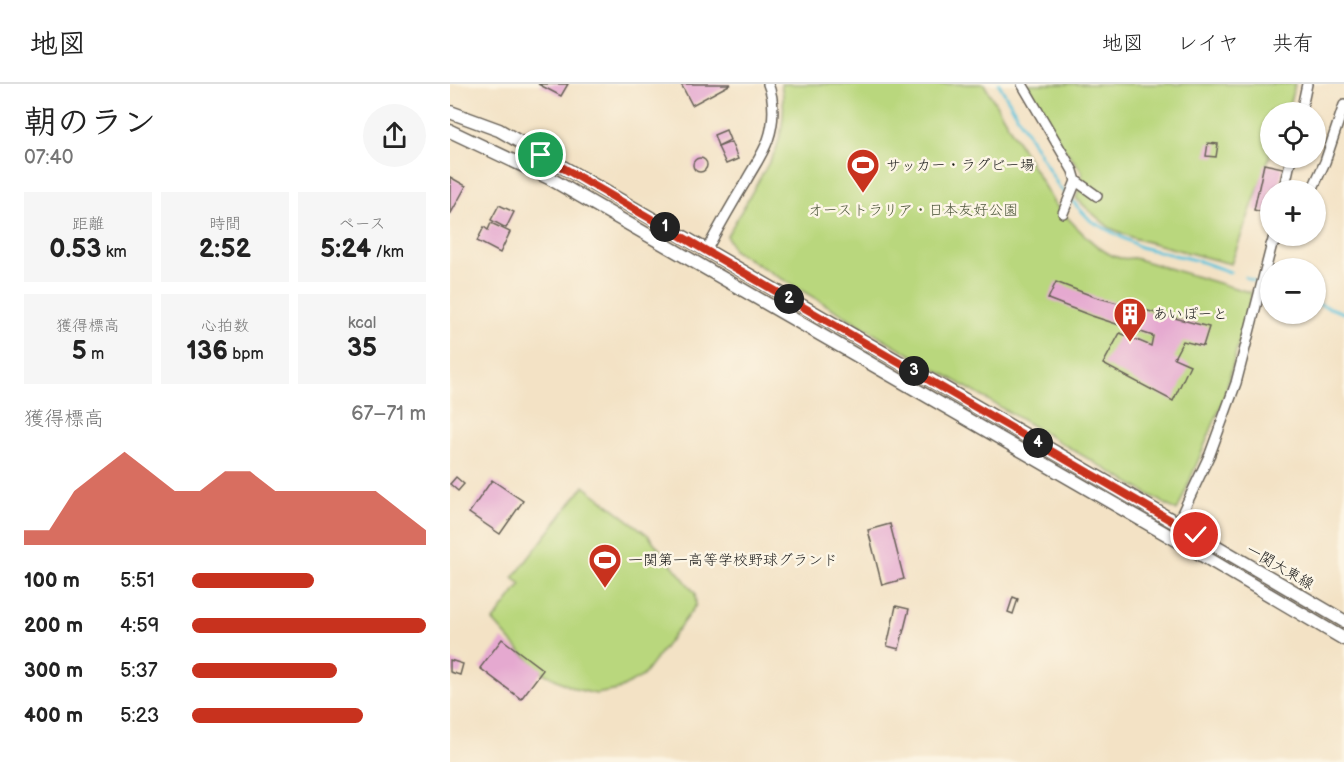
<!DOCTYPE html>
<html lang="ja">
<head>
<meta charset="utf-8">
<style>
  body { margin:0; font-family:"Balsamiq Sans","Klee One",sans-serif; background:#f6f6f6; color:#222; height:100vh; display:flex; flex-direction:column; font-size:22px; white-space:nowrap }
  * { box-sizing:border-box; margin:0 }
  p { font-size:20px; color:#767676 }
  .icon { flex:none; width:33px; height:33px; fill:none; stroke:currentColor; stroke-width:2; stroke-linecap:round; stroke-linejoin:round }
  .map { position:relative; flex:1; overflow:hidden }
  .panel { display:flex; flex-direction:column; background:#fff; width:450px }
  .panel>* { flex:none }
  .buttons { position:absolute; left:810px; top:18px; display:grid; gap:12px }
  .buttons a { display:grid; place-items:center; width:66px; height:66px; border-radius:50%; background:#fff; box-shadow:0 2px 4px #0004; font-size:30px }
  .pin { position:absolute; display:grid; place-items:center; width:51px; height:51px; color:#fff; margin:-26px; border:3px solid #fff; border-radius:50%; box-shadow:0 2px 6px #0007 }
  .km { position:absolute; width:30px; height:30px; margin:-15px; border-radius:50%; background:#222; color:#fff; font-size:16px; line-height:30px; text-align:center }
  .round { display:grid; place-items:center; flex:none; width:63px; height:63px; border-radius:32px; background:#f6f6f6 }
  .summary { display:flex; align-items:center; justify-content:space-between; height:102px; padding:0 24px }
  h1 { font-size:33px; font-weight:700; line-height:45px }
  .metrics { display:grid; grid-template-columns:repeat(3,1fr); gap:9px; height:102px; padding:6px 24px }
  .metrics div { display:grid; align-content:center; border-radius:0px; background:#f6f6f6; text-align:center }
  .metrics b { font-size:26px; font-weight:700 }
  .metrics small { font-size:16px; font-weight:400 }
  .metrics p { font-size:16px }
  .chart { height:168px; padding:12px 24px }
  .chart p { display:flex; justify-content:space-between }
  .chart svg { width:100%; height:108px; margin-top:6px; fill:#c8321e; opacity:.7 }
  ul { padding:0 24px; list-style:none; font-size:20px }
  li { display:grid; grid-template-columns:96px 72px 1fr; align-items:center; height:45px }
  li i { height:15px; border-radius:8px; background:#c8321e }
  header { display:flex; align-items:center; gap:36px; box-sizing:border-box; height:84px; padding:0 30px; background:#fff; border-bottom:2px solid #e0e0e0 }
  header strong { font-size:28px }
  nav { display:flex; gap:33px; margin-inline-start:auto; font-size:21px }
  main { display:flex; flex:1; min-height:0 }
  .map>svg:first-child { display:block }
</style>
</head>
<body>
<header>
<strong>地図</strong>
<nav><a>地図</a><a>レイヤ</a><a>共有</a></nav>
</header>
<main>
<section class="panel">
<div class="summary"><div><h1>朝のラン</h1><p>07:40</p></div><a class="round"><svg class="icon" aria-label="share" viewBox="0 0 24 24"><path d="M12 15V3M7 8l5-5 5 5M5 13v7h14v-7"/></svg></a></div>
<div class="metrics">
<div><p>距離</p><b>0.53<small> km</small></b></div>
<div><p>時間</p><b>2:52</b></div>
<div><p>ペース</p><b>5:24<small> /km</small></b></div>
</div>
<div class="metrics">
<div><p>獲得標高</p><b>5<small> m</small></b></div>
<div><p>心拍数</p><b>136<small> bpm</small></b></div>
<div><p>kcal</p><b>35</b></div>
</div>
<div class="chart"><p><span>獲得標高</span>67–71 m</p>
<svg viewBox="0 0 160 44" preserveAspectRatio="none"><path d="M0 44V38L10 38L20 22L30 14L40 6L50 14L60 22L70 22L80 14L90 14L100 22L110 22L120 22L130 22L140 22L150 30L160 38V44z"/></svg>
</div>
<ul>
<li><b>100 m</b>5:51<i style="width:52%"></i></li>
<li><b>200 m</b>4:59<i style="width:100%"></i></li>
<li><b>300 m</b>5:37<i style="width:62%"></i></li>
<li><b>400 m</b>5:23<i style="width:73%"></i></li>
</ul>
</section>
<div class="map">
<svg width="894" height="678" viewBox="0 0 894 678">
  <rect width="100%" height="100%" fill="#fcf5e5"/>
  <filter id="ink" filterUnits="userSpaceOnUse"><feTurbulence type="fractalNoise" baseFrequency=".0167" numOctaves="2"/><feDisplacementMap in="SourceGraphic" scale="12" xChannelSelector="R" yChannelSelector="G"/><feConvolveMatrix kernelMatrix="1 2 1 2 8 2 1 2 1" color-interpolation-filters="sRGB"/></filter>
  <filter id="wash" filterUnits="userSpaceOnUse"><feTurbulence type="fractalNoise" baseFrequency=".008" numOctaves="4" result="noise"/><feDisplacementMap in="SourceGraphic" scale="24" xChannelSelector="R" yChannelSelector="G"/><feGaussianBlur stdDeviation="1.35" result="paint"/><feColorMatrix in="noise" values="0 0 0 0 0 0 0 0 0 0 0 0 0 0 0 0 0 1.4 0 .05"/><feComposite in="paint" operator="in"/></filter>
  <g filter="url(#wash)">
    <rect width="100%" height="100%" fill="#f3e2c5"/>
    <!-- green -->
    <g fill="#b9d77d" stroke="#6a7a4c" stroke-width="1.5">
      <path d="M331,0H534L604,119C619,135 648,170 670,174C674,175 680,174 684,174L802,209L773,317L727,427L283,166L277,152L326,66C333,45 336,22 331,0Z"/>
      <path d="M577,0H845L837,28H820V72L781,180L683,154L660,144L642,129L626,114L632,98V87L608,57Z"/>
      <path d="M134,402L198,451L245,509L246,521L193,592L168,606L146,610L125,605L93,589L68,565L43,537L71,500L63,494Z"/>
    </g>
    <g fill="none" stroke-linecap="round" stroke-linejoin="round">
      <!-- stream -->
      <g stroke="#5ec3dc" stroke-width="3">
        <path d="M549,0L609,103L641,137L690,163L749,177L780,188"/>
        <path d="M795,193L804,197"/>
        <path d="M866,219L894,229"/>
      </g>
    </g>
    <g id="blocks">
      <!-- building -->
      <g fill="#e5a9d0">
        <path d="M88,0H118L111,12Z"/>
        <path d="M231,0H281L242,21Z"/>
        <path d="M276,46L280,56L268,62L264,51Z"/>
        <path d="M281,58L288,75L276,80L268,63Z"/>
        <path d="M758,59L768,60L766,73L756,72Z"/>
        <circle cx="250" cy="81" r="7"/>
        <path d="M814,80L833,84L828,106H820V130L804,126Z"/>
        <path d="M0,93L16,102L0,131Z"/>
        <path d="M49,121L64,128L56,144L41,136Z"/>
        <path d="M41,139L60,148L50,169L27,157L34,143L38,146Z"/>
        <path d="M606,198L645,213L759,243L753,262L733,257L724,274L740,281L723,317L653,280L670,249L701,262L703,252L642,232L598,215Z"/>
        <path d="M6,393L14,400L8,407L0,400Z"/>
        <path d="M42,396L73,417L50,450L19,429Z"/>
        <path d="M440,440L454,495L432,501L418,446Z"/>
        <path d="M563,513L568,515L563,530L558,528Z"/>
        <path d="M446,522L459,525L449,565L437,562Z"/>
        <path d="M52,555L93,586L71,615L30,584Z"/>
        <path d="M0,576L13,580L10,591L0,588Z"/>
      </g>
    </g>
  </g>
  <g filter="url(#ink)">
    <use href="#blocks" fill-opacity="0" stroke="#676157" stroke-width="1.5"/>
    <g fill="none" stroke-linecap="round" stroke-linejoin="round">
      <!-- minor casing -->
      <g stroke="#676157" stroke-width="12">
        <g id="minor">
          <path d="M572,0L623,87L626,97L613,129"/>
          <path d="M851,28L857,0"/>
          <path d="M626,97L647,112"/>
          <path d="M834,106L841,74"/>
          <path d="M862,106L875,78L894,21"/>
          <path d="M821,161L835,152"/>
          <path d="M256,167C269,143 282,120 296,97C303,84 313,70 318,56C324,39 325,17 318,0"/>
          <path d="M727,440L760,370L786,299L824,152"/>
        </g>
      </g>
      <!-- major casing -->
      <g stroke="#676157" stroke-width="15">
        <g id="major">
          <path d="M0,28L49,46L679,411L894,537"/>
          <path d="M0,47L99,94L723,454L894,555"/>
        </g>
      </g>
      <!-- minor -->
      <use href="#minor" stroke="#fff" stroke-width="9"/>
      <!-- major -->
      <use href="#major" stroke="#fff" stroke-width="12"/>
    </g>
  </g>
  <g fill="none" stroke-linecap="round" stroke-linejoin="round" filter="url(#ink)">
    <!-- route casing -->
    <g stroke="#fff" stroke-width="12">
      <path id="route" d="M91,71L746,451"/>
    </g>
    <!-- route -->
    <use href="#route" stroke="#c8321e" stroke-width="8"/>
  </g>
  <!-- icons -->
  <defs>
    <g id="stadium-pin" transform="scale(1.725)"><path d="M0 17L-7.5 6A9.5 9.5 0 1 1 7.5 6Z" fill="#c8321e" stroke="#fcf5e5"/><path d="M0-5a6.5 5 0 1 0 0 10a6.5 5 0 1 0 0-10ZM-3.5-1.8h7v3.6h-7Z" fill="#fff"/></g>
    <g id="building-pin" transform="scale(1.725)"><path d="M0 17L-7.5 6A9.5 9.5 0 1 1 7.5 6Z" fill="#c8321e" stroke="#fcf5e5"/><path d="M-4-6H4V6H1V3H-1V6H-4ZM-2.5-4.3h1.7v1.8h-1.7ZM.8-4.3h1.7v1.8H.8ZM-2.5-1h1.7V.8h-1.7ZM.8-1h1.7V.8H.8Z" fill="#fff"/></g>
  </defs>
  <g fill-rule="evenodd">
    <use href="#stadium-pin" x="413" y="81"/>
    <use href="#building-pin" x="680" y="230"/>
    <use href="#stadium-pin" x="155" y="476"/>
  </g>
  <g text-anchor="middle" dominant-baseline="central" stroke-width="5" stroke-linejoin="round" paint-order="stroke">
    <!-- poi labels -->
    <g font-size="15" fill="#1c1c1c" stroke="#fcf5e5" text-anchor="start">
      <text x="436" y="81">サッカー・ラグビー場</text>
      <text x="703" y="230">あいぽーと</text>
      <text x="178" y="476">一関第一高等学校野球グランド</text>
    </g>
    <!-- park labels -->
    <g font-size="15" fill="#4b5439" stroke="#fcf5e5">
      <text x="463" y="126">オーストラリア・日本友好公園</text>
    </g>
    <!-- street labels -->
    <g font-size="15" fill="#1c1c1c" stroke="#fcf5e5">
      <text transform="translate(830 483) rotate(30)">一関大東線</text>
    </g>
  </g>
</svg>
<div class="buttons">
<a><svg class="icon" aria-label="locate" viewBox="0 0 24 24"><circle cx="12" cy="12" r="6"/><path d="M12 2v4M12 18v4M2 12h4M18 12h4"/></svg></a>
<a>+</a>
<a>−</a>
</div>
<div class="pin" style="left:91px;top:71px;background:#1e9e55"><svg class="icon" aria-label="arrive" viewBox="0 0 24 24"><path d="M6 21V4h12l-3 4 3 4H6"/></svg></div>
<div class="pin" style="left:746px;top:451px;background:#d93025"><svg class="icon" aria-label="check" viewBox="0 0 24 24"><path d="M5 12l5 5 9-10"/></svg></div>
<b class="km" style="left:215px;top:143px">1</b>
<b class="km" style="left:339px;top:215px">2</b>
<b class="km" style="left:464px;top:287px">3</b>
<b class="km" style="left:588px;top:359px">4</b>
</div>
</main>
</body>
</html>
